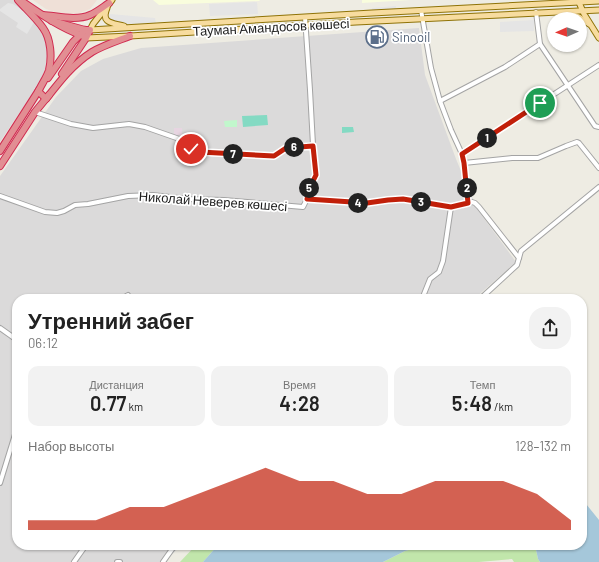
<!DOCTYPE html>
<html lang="ru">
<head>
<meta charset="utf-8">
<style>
  body { margin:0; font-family:Barlow,sans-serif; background:#f2f2f2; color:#222; height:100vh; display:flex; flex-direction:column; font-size:15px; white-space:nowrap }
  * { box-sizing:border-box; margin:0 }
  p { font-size:13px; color:#767676 }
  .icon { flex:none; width:22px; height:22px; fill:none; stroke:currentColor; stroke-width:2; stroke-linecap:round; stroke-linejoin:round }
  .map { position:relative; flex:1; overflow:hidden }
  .details { position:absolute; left:12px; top:294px; width:575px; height:256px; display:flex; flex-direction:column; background:#fff; border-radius:16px; box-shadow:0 1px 3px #0004 }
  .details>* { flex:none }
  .needle { width:26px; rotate:268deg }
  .controls { position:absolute; left:547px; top:12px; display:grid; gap:8px }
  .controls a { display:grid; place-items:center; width:40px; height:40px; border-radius:50%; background:#fff; box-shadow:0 1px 3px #0004; font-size:20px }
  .pin { position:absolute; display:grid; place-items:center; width:34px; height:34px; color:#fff; margin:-17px; border:2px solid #fff; border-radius:50%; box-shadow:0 1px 4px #0007 }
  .km { position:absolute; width:20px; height:20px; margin:-10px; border-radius:50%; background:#222; color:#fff; font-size:11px; line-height:20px; text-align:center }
  .round { display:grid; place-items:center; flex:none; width:42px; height:42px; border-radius:16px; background:#f2f2f2 }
  .summary { display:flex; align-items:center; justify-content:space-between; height:68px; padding:0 16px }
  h1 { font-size:22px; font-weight:600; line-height:30px }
  .metrics { display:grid; grid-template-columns:repeat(3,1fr); gap:6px; height:68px; padding:4px 16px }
  .metrics div { display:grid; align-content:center; border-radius:10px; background:#f2f2f2; text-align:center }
  .metrics b { font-size:20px; font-weight:600 }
  .metrics small { font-size:11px; font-weight:400 }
  .metrics p { font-size:11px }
  .chart { height:112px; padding:8px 16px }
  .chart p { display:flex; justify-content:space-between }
  .chart svg { width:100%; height:72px; margin-top:4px; fill:#c11f09; opacity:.7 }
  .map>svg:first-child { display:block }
</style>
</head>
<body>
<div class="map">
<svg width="599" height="562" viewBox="0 0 599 562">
  <rect width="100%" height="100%" fill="#eeece3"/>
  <!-- residential -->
  <g fill="#dbdada">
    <path d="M0,0H13L31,13L46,40L47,56L45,69L40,82L0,142Z"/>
    <path d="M419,28L425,75L456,159L477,209L516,262L474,299H17V545H181L165,562H0V176L56,97L81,71L103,59L141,48Z"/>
  </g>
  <!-- industrial -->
  <rect fill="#e7d5e1" x="174" y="128" width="8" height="7"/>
  <!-- education -->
  <g fill="#f9fddd">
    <path d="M153,0H260L259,1L159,5Z"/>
    <path d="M362,0H410L362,3Z"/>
  </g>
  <!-- military -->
  <path fill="#efe0d7" d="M33,0H97L90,9L74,15L58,13L46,9Z"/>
  <!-- grass -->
  <g fill="#c1e6ab">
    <path d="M196,545H218L203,562H180Z"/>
    <path d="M427,545H535L538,559L540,562H514L512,559L479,562H383L405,551Z"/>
  </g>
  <!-- park -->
  <path fill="#c1f7cc" d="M237,120V127H225L224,121Z"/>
  <!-- pitch -->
  <g fill="#84dac3">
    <path d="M267,115L268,125L243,127L242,116Z"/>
    <path d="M342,127H353L354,132L342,133Z"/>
  </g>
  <!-- parking -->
  <g fill="#e5e5e5">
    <path d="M257,2L258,14L210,16L209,4Z"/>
    <path d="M8,3L13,4L36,19L27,34L16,27L18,23L0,11V9Z"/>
    <path d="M396,6V10L372,11V8Z"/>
    <path d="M110,14L155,18L156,24L108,27Z"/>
    <path d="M534,20V31L500,32V22Z"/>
  </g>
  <!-- water -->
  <g fill="#a5c7da">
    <path d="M582,499L599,520V562H540L538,559L535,545H582Z"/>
    <path d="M218,545H427L405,551L383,562H203Z"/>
  </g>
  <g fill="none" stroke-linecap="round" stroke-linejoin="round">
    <!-- minor casing -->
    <g stroke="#a4a4a4" stroke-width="6">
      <g id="minor">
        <path d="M421,10L431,68L440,101L451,130L462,154L464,163L468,203"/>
        <path d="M536,12L540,44L595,126L599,127"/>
        <path d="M440,101L505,67L540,44"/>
        <path d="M35,112L71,124L93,128L129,124L145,127L185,141L191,149L200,152L274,156L286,148L313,145"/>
        <path d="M462,154L599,65"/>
        <path d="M464,163L512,158H538L566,146L577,142L579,143L599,168"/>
        <path d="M0,196L45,212L57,213L64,211L75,205L88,204L128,196L153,195L187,199L224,200L303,207L307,199L310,187L316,175L313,145L310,90L305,17"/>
        <path d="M307,199L367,203L388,200L403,199L451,207L460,206L472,202L475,203L479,207L519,258"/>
        <path d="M121,299L128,295"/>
        <path d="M422,299L430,279L439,272L443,261L451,207"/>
        <path d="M480,299L517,265L521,251L599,187"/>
        <path d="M0,328L17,340"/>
        <path d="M0,483L17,428"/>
        <path d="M74,562L86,545"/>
        <path d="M117,562H120"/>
        <path d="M163,562L175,545"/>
      </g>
    </g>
    <!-- major casing -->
    <g stroke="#8f7307" stroke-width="7">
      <g id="major">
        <path d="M112,0L93,24L90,30L372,13L599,1"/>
        <path d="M578,0L584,14L599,38"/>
        <path d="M107,8C100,24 114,23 124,26"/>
        <path d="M566,12L579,17L589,24"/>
        <path d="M86,38L130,36L356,22L599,10"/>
      </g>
    </g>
    <!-- highway casing -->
    <g stroke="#d12b50" stroke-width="8">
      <g id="highway">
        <path d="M18,0C26,9 36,18 43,28C51,39 52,57 49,70C47,77 41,85 38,92L41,94L46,99C60,81 73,64 92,52C104,45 117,41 130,36"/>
        <path d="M23,2C42,15 61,28 83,36"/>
        <path d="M43,15C58,16 76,21 90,15C97,12 103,7 109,3"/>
        <path d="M52,21L85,30H90L86,38L62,74"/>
        <path d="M48,78L73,42L85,30"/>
        <path d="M0,151L39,90"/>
        <path d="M0,166L35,112L49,95"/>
      </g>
    </g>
    <!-- minor -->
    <use href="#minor" stroke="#fff" stroke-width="4"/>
    <!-- major -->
    <use href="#major" stroke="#f7dc9f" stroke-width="5"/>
    <!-- highway -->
    <use href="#highway" stroke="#e28e93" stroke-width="6"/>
  </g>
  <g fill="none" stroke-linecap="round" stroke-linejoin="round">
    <!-- route casing -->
    <g stroke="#fff" stroke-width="8">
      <path id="route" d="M191,149L200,152L274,156L286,148L313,146L316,175L310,187L307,199L367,203L388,200L403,199L451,207L468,203L464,163L462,154L540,103"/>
    </g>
    <!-- route -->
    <use href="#route" stroke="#c11f09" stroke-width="5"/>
  </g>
  <!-- icons -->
  <defs>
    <g id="fuel-ring" transform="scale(1.15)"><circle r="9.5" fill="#fff" stroke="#5c6f8a" stroke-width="1.5"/><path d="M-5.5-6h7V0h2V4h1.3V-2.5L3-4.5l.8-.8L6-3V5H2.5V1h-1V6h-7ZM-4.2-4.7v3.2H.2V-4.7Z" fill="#5c6f8a"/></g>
  </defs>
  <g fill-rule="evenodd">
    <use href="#fuel-ring" x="377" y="37"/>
  </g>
  <g text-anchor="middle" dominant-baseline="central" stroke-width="3.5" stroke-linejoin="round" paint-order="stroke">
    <!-- street labels -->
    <g font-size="13" fill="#1d1d1d" stroke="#fff">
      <text transform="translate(271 27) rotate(-3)">Тауман Амандосов көшесі</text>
      <text transform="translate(213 201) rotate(4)">Николай Неверев көшесі</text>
    </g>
    <!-- service labels -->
    <g font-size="13" fill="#4e5e75" stroke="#fff" text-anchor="start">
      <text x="392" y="37">Sinooil</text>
    </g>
  </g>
</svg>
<div class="controls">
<a><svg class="needle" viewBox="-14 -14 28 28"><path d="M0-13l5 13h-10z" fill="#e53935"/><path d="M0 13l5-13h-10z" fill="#767676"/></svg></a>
</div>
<div class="pin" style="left:540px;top:103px;background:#1e9e55"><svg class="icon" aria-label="arrive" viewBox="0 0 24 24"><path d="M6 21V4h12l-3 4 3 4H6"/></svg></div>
<div class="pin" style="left:191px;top:149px;background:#d93025"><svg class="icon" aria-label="check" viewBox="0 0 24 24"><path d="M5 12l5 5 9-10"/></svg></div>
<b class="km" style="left:487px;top:138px">1</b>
<b class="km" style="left:467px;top:188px">2</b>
<b class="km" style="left:421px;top:202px">3</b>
<b class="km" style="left:358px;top:203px">4</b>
<b class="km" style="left:309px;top:188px">5</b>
<b class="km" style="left:294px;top:147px">6</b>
<b class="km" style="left:233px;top:154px">7</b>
<section class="details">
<div class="summary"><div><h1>Утренний забег</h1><p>06:12</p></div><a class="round"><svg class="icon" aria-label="share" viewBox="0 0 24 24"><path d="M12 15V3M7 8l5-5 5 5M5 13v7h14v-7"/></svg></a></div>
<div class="metrics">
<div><p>Дистанция</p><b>0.77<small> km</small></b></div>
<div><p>Время</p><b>4:28</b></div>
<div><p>Темп</p><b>5:48<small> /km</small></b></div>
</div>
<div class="chart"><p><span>Набор высоты</span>128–132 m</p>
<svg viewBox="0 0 160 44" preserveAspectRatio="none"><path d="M0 44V38L10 38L20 38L30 30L40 30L50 22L60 14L70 6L80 14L90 14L100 22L110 22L120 14L130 14L140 14L150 22L160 38V44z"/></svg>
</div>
</section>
</div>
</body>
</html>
